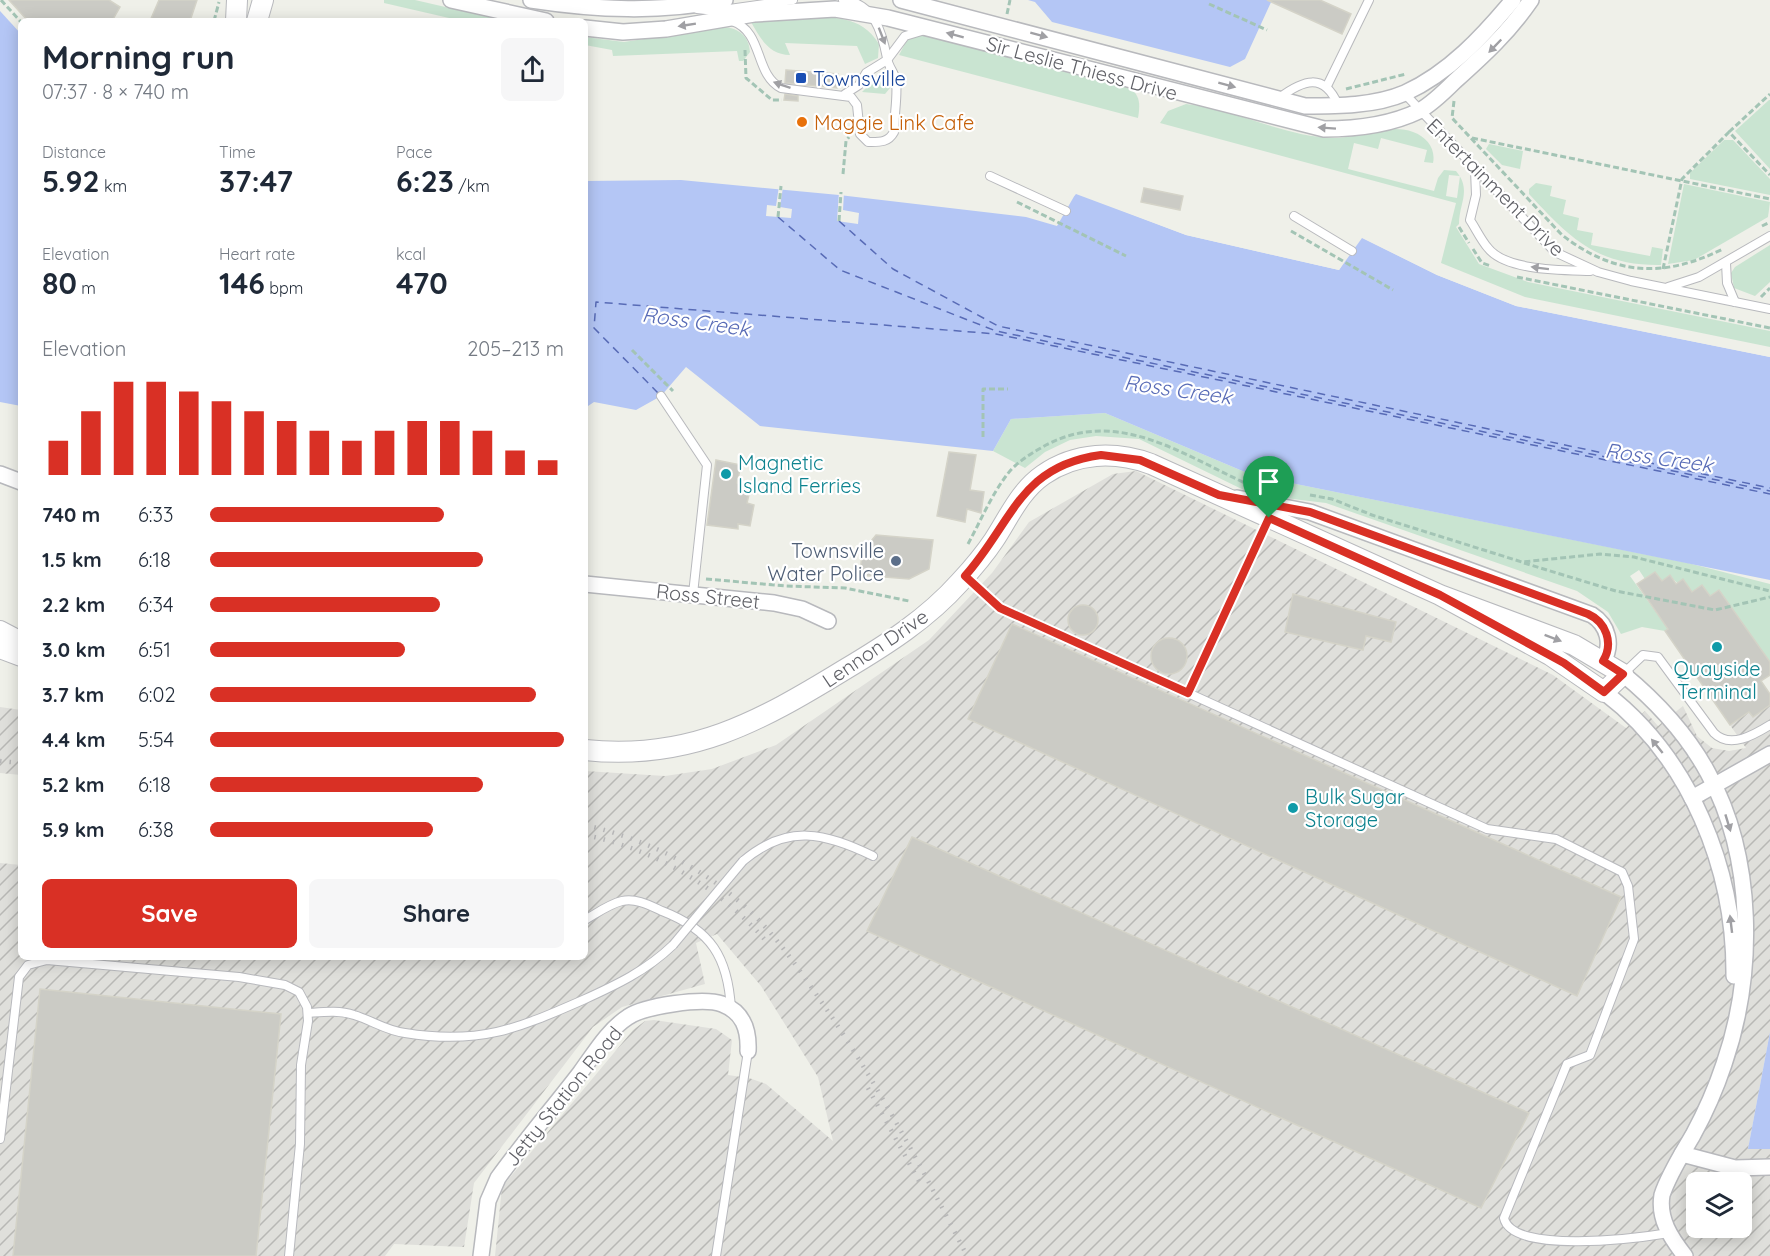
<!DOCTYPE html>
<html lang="en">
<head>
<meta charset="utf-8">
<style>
  body { margin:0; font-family:Quicksand,sans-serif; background:#f6f6f7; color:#1f2937; height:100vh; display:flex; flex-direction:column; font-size:22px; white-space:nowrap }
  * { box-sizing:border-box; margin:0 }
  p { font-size:20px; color:#747a83 }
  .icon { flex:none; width:33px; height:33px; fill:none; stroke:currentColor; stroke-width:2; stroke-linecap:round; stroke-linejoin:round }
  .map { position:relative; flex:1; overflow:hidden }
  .sheet { position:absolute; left:18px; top:18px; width:570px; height:942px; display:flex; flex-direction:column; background:#fff; border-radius:9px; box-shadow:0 3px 15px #0003 }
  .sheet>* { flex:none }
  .tools { position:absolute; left:1686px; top:1172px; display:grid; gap:12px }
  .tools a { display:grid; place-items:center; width:66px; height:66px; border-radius:9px; background:#fff; box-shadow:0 3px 15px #0003; font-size:30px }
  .pin { position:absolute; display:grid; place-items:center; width:51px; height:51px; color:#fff; margin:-62px -26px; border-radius:50% 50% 50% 0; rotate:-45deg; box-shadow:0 0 6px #0007 }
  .pin .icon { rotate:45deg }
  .round { display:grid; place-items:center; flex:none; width:63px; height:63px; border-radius:9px; background:#f6f6f7 }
  .overview { display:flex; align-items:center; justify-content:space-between; height:102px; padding:0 24px }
  h1 { font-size:33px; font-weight:700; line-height:45px }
  .stats { display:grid; grid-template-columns:repeat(3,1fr); gap:9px; height:102px; padding:6px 24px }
  .stats div { display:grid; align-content:center }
  .stats b { font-size:30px; font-weight:700 }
  .stats small { font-size:16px; font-weight:400 }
  .stats p { font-size:16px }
  .chart { height:168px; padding:12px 24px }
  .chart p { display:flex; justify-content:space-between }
  .chart svg { width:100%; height:108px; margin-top:6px; stroke:#d93025; stroke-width:6 }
  .action { display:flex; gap:12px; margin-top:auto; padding:12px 24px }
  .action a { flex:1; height:69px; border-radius:9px; background:#d93025; color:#fff; font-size:24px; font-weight:700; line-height:69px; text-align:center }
  .action a+a { background:#f6f6f7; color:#1f2937 }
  ul { padding:0 24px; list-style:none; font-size:20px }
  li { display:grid; grid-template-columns:96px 72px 1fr; align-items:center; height:45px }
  li i { height:15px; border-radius:8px; background:#d93025 }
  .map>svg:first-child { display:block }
</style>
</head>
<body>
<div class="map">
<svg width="1770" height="1256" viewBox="0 0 1770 1256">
  <defs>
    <pattern id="industrial-furrows" width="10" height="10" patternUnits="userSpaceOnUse" patternTransform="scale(1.5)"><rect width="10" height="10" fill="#dfdfdb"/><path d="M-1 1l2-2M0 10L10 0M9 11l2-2" fill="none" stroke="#b8b8b5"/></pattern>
  </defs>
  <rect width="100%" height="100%" fill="#eff0e9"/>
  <!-- industrial -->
  <g fill="url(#industrial-furrows)" fill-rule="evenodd">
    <path d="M1136,471L1553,675L1626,728L1645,711L1658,726L1683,706L1697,736L1712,748L1729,751L1746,748L1730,725L1749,712L1753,717L1770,705V1032L1748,1149H1770V1256H495L502,1187L633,1030L645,1021L654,1020L716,1029L732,1040L728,1075L749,1078L766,1084L833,1141L818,1077L761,986L717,934L696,943L705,984L622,1007L593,1027L474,1183L464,1247L394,1244L385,1256H0V863L21,865V957H585V771L665,776L712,769L776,745L929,640L992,573L1029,522L1113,474ZM1696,1182H1742V1227H1696Z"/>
    <path d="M0,707L21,710V775L0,773Z"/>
  </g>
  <!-- green -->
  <g fill="#c9e4d1" fill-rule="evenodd">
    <path d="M384,0H415L506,21H462L384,3Z"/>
    <path d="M800,16C831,18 861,14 879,44L878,58L865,64L857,46L785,43L790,55C769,55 760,38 751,22Z"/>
    <path d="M723,27C739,28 749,36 750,52L743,61H739L737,51L613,56L612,50L585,45V37L624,42Z"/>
    <path d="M926,34L1129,87C1141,96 1140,105 1138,118L899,55L907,40Z"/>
    <path d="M876,78L891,80L890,88L885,94L862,92Z"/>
    <path d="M1769,100H1770V169L1735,131Z"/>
    <path d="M1186,104C1236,109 1283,137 1335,138C1360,138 1389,123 1413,132C1427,137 1436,149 1433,163L1424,162L1427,150L1381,138L1378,149L1354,143L1348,169L1434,191L1438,178L1444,170L1456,171C1472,190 1459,203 1459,224L1456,227L1479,264L1528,282L1770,331V347L1525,297L1441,263L1456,203L1160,123L1168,111ZM1449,175L1460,176L1457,198L1446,196Z"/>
    <path d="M1724,140H1733L1770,179V195L1690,179V173Z"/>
    <path d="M1489,144L1523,151L1520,169L1502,165L1486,149Z"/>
    <path d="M1536,183L1552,186L1550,196L1566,200L1563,214L1579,218L1577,230L1593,233L1591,245L1650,256L1652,247L1663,249L1661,265C1597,266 1570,238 1529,194V189Z"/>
    <path d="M1684,184L1770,202L1768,217L1694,260L1668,264Z"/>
    <path d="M1770,245V282L1755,296L1734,288L1731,273L1735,267Z"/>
    <path d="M1105,413L1252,475L1688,563L1770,584V662L1719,590L1710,596C1693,593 1680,589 1670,575L1662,581L1655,572L1645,579L1639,570L1630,576L1668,629L1665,631L1642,627L1621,634L1608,612L1577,591L1326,503L1252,494L1139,439L1096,436L1070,440L1045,452L1025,468L993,451L1011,419Z"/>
  </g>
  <!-- water -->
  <g fill="#b4c6f5">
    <path d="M1028,0H1272L1245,59L1230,67L1052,22L1035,2Z"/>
    <path d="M0,11L21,34V406L0,402Z"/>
    <path d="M681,180L839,195L1026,217L1057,226L1076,193L1186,235L1339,270L1362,238L1437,275L1516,306L1770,357V580L1252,475L1105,413L1011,419L993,451L760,426L686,367L661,396L636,410L594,402L585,408V181Z"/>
    <path d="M1770,1032V1149H1748Z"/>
  </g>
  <!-- pier -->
  <g fill="#eff0e9">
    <path d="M779,186L783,187L780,207L792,209L791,218L766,216L767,205L776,206Z"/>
    <path d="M1074,191L1186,233L1337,267L1341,261L1344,262L1339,270L1186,235L1076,194L1074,196L1072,195Z"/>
    <path d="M839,192H844L843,210L859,213L858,224L837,221Z"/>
    <path d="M1363,235L1438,273L1516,303L1770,354V357L1516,306L1437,275L1359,236Z"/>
  </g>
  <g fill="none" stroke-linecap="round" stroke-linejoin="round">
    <!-- ferry -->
    <g stroke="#586bb6" stroke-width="1.5" stroke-dasharray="8 6" stroke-linecap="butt">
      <path d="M778,217L840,270L996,331L1770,491"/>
      <path d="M839,221L893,269L998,326L1770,488"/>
      <path d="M658,393L594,328L596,302L996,334L1770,494"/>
    </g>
  </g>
  <!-- building -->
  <g fill="#cbcbc5" stroke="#d4d3c8" stroke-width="1.5">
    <path d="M9,0H109L120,7L112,21H28Z"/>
    <path d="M159,0H197L190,21H150Z"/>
    <path d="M1267,0H1320L1351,14L1342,34Z"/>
    <path d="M786,70L838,74L837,88L785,83Z"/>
    <path d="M785,94L798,96V101L784,100Z"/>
    <path d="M1144,188L1183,196L1180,210L1141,202Z"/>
    <path d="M949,452L976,455L970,490L984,492L981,513L967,509L965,522L937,516Z"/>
    <path d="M716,460L741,465L737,483L751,486L747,503L754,505L750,526L738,524V529L707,525Z"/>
    <path d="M876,535L933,540L929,569L909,579L860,575L862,552Z"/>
    <path d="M1655,572L1662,581L1670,575L1676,584L1683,579L1692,592L1702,585L1710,596L1719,590L1770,662V675L1761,681L1770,694V705L1753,717L1749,712L1730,725L1665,631L1668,629L1637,584Z"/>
    <path d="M1293,594L1396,622L1391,642L1366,636L1363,650L1285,632Z"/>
    <circle cx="1083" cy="620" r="15"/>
    <path d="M1012,624L1621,897L1577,996L968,719Z"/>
    <circle cx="1169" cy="656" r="18"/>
    <path d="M912,837L1529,1113L1481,1208L867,931Z"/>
    <path d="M40,989L281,1014L256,1256H13Z"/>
  </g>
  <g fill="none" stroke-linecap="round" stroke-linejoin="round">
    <!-- service casing -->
    <g stroke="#b8b9bd" stroke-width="10">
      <g id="service">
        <path d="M697,9L715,11L793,0"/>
        <path d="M732,21C764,32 754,74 781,88L851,97L857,105L860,134L868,142C879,142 888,143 894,132C894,115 898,96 896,80C894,72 888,66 887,58C882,32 874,3 843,0"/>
        <path d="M1327,86L1369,0"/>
        <path d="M1404,93L1555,252L1598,272L1631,281L1770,309"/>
        <path d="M845,94L859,85L866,73L887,60L905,36L925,30"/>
        <path d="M1279,98C1303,80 1324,72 1338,105"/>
        <path d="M1475,170L1476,195L1470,220C1476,229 1481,240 1488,248C1506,271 1563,270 1590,271"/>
        <path d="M990,176L1066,211"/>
        <path d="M1294,216L1352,251"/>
        <path d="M1726,263L1727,283L1735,302"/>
        <path d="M1668,287L1699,277L1770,236"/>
        <path d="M661,396L707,465L693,594"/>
        <path d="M966,577L1000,608L1188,693L1268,519"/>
        <path d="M1624,673L1643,655L1658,657L1714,733C1730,749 1754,735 1770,725"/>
        <path d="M1188,693L1487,829L1556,839L1622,872L1628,886L1634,939L1590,1055L1567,1064L1504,1218C1512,1255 1639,1238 1669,1233"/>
        <path d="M743,861C788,823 825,833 873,856"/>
        <path d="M585,920C597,913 609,904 622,901C636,898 649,905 662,911C711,930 728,957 731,1009"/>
        <path d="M308,1013C323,1012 339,1010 354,1015C371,1020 387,1031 405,1033C479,1045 517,1029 583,1000C616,985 646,971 673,945"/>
        <path d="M0,1139L19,977L28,965L47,960L239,977L285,985L299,992L307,1007L308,1021L301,1065L300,1144L289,1256"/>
        <path d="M716,1256L748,1051"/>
      </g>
    </g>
    <!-- minor casing -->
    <g stroke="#b8b9bd" stroke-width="18">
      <g id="minor">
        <path d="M451,0L546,21"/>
        <path d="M531,0C597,10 659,13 725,0"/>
        <path d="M901,0L1305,106C1337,106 1375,106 1405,93C1449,73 1483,36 1513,0"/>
        <path d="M585,28L623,32L666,29L754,14L835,9L888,18L1324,129C1356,129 1390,125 1419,111C1432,104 1445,91 1455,81C1484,55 1509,32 1531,0"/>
        <path d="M0,474L21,482"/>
        <path d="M1237,498L1310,512L1592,615C1608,625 1613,645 1603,661"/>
        <path d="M585,584L774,603L802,609L828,621"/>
        <path d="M1623,674C1657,702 1687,734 1708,773C1755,858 1755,974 1724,1064C1716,1088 1705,1113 1693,1135C1682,1154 1669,1174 1662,1195C1658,1219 1671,1238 1685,1256"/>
        <path d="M1604,692C1691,758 1735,870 1734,976"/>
        <path d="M1692,798L1770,754"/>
        <path d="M1682,1154L1735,1168L1770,1167"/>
        <path d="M481,1256L488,1201L498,1178C524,1142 553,1108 580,1073C594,1054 608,1030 628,1017C644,1006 703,997 722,1004C743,1012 749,1029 748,1051"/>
      </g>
    </g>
    <!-- tertiary casing -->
    <g stroke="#b8b9bd" stroke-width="22">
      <g id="tertiary">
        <path d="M236,21L237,0"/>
        <path d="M257,21L263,0"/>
        <path d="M0,631L21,642"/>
        <path d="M0,648L21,656"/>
        <path d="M585,750C689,761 759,722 844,670C886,645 927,619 960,582C972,569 984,555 994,540C1009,517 1020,491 1043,475C1076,452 1115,451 1151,464L1440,595L1574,645L1623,674L1604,692L1550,655L1440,595"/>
      </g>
    </g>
    <!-- path -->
    <g stroke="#a3c4b5" stroke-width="3" stroke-dasharray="6 3" stroke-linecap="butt">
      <path d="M1,0L21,22"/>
      <path d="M1209,4L1267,30"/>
      <path d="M1007,14L1010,0"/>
      <path d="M214,21L219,2"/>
      <path d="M745,50L746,78L772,100H782"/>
      <path d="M1346,89L1406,74"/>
      <path d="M1454,101L1452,118L1562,235C1615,276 1664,278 1723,249"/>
      <path d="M1729,132L1770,94"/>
      <path d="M1472,138L1770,199"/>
      <path d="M843,174L846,141L849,137"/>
      <path d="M1017,202L1126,256"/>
      <path d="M778,217L781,186"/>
      <path d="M839,221L841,192"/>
      <path d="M1762,226L1770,222"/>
      <path d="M1459,227L1469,243"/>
      <path d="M1291,231L1393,290"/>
      <path d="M1473,249L1482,263L1491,266"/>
      <path d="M1663,269L1682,179L1729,132L1770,175"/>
      <path d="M1517,277L1770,328"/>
      <path d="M1761,297L1770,288"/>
      <path d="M632,350L673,391"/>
      <path d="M983,437V389H1008"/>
      <path d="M1310,495L1332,499L1372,515L1522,562L1600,554L1634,557L1770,591"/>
      <path d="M968,544C980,522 991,496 1006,476C1016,462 1032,453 1046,445C1117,408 1180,453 1245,483"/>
      <path d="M1524,563L1616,591L1715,610L1770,597"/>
      <path d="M706,579L786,586L845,588L909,601"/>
    </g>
    <!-- service -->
    <use href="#service" stroke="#fff" stroke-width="8"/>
    <!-- minor -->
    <use href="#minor" stroke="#fff" stroke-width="15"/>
    <!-- tertiary -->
    <use href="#tertiary" stroke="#fff" stroke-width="20"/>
    <!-- rail -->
    <g stroke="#b6b6b7" stroke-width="4.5" stroke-dasharray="1.5 8" stroke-linecap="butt">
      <path d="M0,761L21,763"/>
      <path d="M585,825C640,838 691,861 735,898C772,928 798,968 825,1007C879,1086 923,1170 967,1256"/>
      <path d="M585,835C654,849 719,887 766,941"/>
      <path d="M868,1088L920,1183"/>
    </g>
    <!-- service-bridge casing -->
    <g stroke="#b8b9bd" stroke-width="10" stroke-linecap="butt">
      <path id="service-bridge" d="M673,945L743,861"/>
    </g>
    <!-- service-bridge -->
    <use href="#service-bridge" stroke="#fff" stroke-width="8"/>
  </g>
  <!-- one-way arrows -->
  <defs><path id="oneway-solid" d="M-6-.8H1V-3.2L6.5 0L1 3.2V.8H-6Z" transform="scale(1.5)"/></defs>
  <g fill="#a0a0a4">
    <use href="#oneway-solid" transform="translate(687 25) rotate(171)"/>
    <use href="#oneway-solid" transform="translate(955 35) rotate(-165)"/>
    <use href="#oneway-solid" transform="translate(1039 35) rotate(15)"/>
    <use href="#oneway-solid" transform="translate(882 36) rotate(69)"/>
    <use href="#oneway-solid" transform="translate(1495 46) rotate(134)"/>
    <use href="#oneway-solid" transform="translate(782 85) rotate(-161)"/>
    <use href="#oneway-solid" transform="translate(1227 85) rotate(15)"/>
    <use href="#oneway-solid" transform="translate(1327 128) rotate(-176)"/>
    <use href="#oneway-solid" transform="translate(1540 268) rotate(-173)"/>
    <use href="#oneway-solid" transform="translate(1553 638) rotate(21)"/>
    <use href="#oneway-solid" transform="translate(1657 746) rotate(-129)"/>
    <use href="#oneway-solid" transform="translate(1728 823) rotate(73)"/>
    <use href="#oneway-solid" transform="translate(1731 924) rotate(-97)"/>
  </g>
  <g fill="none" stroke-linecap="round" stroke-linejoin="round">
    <!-- route casing -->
    <g stroke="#fff" stroke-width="12">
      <path id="route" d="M1101,455L1140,460L1219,495L1310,512L1588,614C1606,622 1614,643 1603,661L1623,674L1604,692L1564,663L1440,595L1269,518L1188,693L1000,608L965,576C1013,522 1019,466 1101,455Z"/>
    </g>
    <!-- route -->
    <use href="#route" stroke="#d93025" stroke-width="8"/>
  </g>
  <!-- markers -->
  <rect fill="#1a4fb4" stroke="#fff" stroke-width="2" x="795" y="72" width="12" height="12" rx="3"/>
  <circle fill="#e8710a" stroke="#fff" stroke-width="2" cx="802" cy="122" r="6"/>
  <g fill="#0f9aa8" stroke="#fff" stroke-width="2">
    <circle cx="726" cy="474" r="6"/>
    <circle cx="1717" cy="647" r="6"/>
    <circle cx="1293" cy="808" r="6"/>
  </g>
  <circle fill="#5c6f8a" stroke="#fff" stroke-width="2" cx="896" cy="561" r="6"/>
  <g text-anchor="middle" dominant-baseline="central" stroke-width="4.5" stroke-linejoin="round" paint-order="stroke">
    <!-- street labels -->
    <g font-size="20" fill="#606167" stroke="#fff">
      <text transform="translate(1082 68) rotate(15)">Sir Leslie Thiess Drive</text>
      <text transform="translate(1496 187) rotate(45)">Entertainment Drive</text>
      <text transform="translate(708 596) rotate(6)">Ross Street</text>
      <text transform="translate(875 648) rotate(-34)">Lennon Drive</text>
      <text transform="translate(563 1096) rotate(-51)">Jetty Station Road</text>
    </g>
    <!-- transit labels -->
    <g font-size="20" fill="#164399" stroke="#fff" text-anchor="start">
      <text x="813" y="78">Townsville</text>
    </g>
    <!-- food labels -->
    <g font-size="20" fill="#c56008" stroke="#fff" text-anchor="start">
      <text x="814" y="122">Maggie Link Cafe</text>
    </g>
    <!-- culture labels -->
    <g font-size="20" fill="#0d838f" stroke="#fff" text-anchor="start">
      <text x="738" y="462">Magnetic<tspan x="738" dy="23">Island Ferries</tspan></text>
      <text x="1717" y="668" text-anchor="middle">Quayside<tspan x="1717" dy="23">Terminal</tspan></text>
      <text x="1305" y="796">Bulk Sugar<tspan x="1305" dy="23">Storage</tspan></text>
    </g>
    <!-- service labels -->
    <g font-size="20" fill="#4e5e75" stroke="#fff" text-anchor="end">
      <text x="884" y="550">Townsville<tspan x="884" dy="23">Water Police</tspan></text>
    </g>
    <!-- water labels -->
    <g font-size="21" font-style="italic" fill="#586bb6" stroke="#fff">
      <text transform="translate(696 321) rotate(8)">Ross Creek</text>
      <text transform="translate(1178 389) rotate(8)">Ross Creek</text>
      <text transform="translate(1659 457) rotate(8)">Ross Creek</text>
    </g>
  </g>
</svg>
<div class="tools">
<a><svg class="icon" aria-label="layers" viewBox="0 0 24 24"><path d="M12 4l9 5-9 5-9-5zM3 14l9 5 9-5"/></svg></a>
</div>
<div class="pin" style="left:1269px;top:518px;background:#1e9e55"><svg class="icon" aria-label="arrive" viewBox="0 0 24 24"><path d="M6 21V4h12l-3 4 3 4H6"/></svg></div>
<section class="sheet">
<div class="overview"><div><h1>Morning run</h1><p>07:37 · 8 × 740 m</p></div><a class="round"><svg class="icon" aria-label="share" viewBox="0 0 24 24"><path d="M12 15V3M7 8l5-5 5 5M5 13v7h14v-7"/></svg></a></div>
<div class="stats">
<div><p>Distance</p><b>5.92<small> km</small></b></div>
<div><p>Time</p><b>37:47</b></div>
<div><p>Pace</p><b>6:23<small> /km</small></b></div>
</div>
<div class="stats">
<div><p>Elevation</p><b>80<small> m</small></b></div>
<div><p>Heart rate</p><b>146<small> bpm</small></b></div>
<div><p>kcal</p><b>470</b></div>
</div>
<div class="chart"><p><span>Elevation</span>205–213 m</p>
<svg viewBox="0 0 160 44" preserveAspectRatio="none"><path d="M5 44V30M15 44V18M25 44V6M35 44V6M45 44V10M55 44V14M65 44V18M75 44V22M85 44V26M95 44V30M105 44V26M115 44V22M125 44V22M135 44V26M145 44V34M155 44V38"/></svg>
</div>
<ul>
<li><b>740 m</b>6:33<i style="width:66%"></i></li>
<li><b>1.5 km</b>6:18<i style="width:77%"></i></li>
<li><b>2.2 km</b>6:34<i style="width:65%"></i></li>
<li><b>3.0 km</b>6:51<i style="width:55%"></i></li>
<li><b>3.7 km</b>6:02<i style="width:92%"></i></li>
<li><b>4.4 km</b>5:54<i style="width:100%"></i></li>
<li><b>5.2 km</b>6:18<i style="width:77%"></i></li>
<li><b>5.9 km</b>6:38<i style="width:63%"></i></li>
</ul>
<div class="action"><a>Save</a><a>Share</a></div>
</section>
</div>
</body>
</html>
